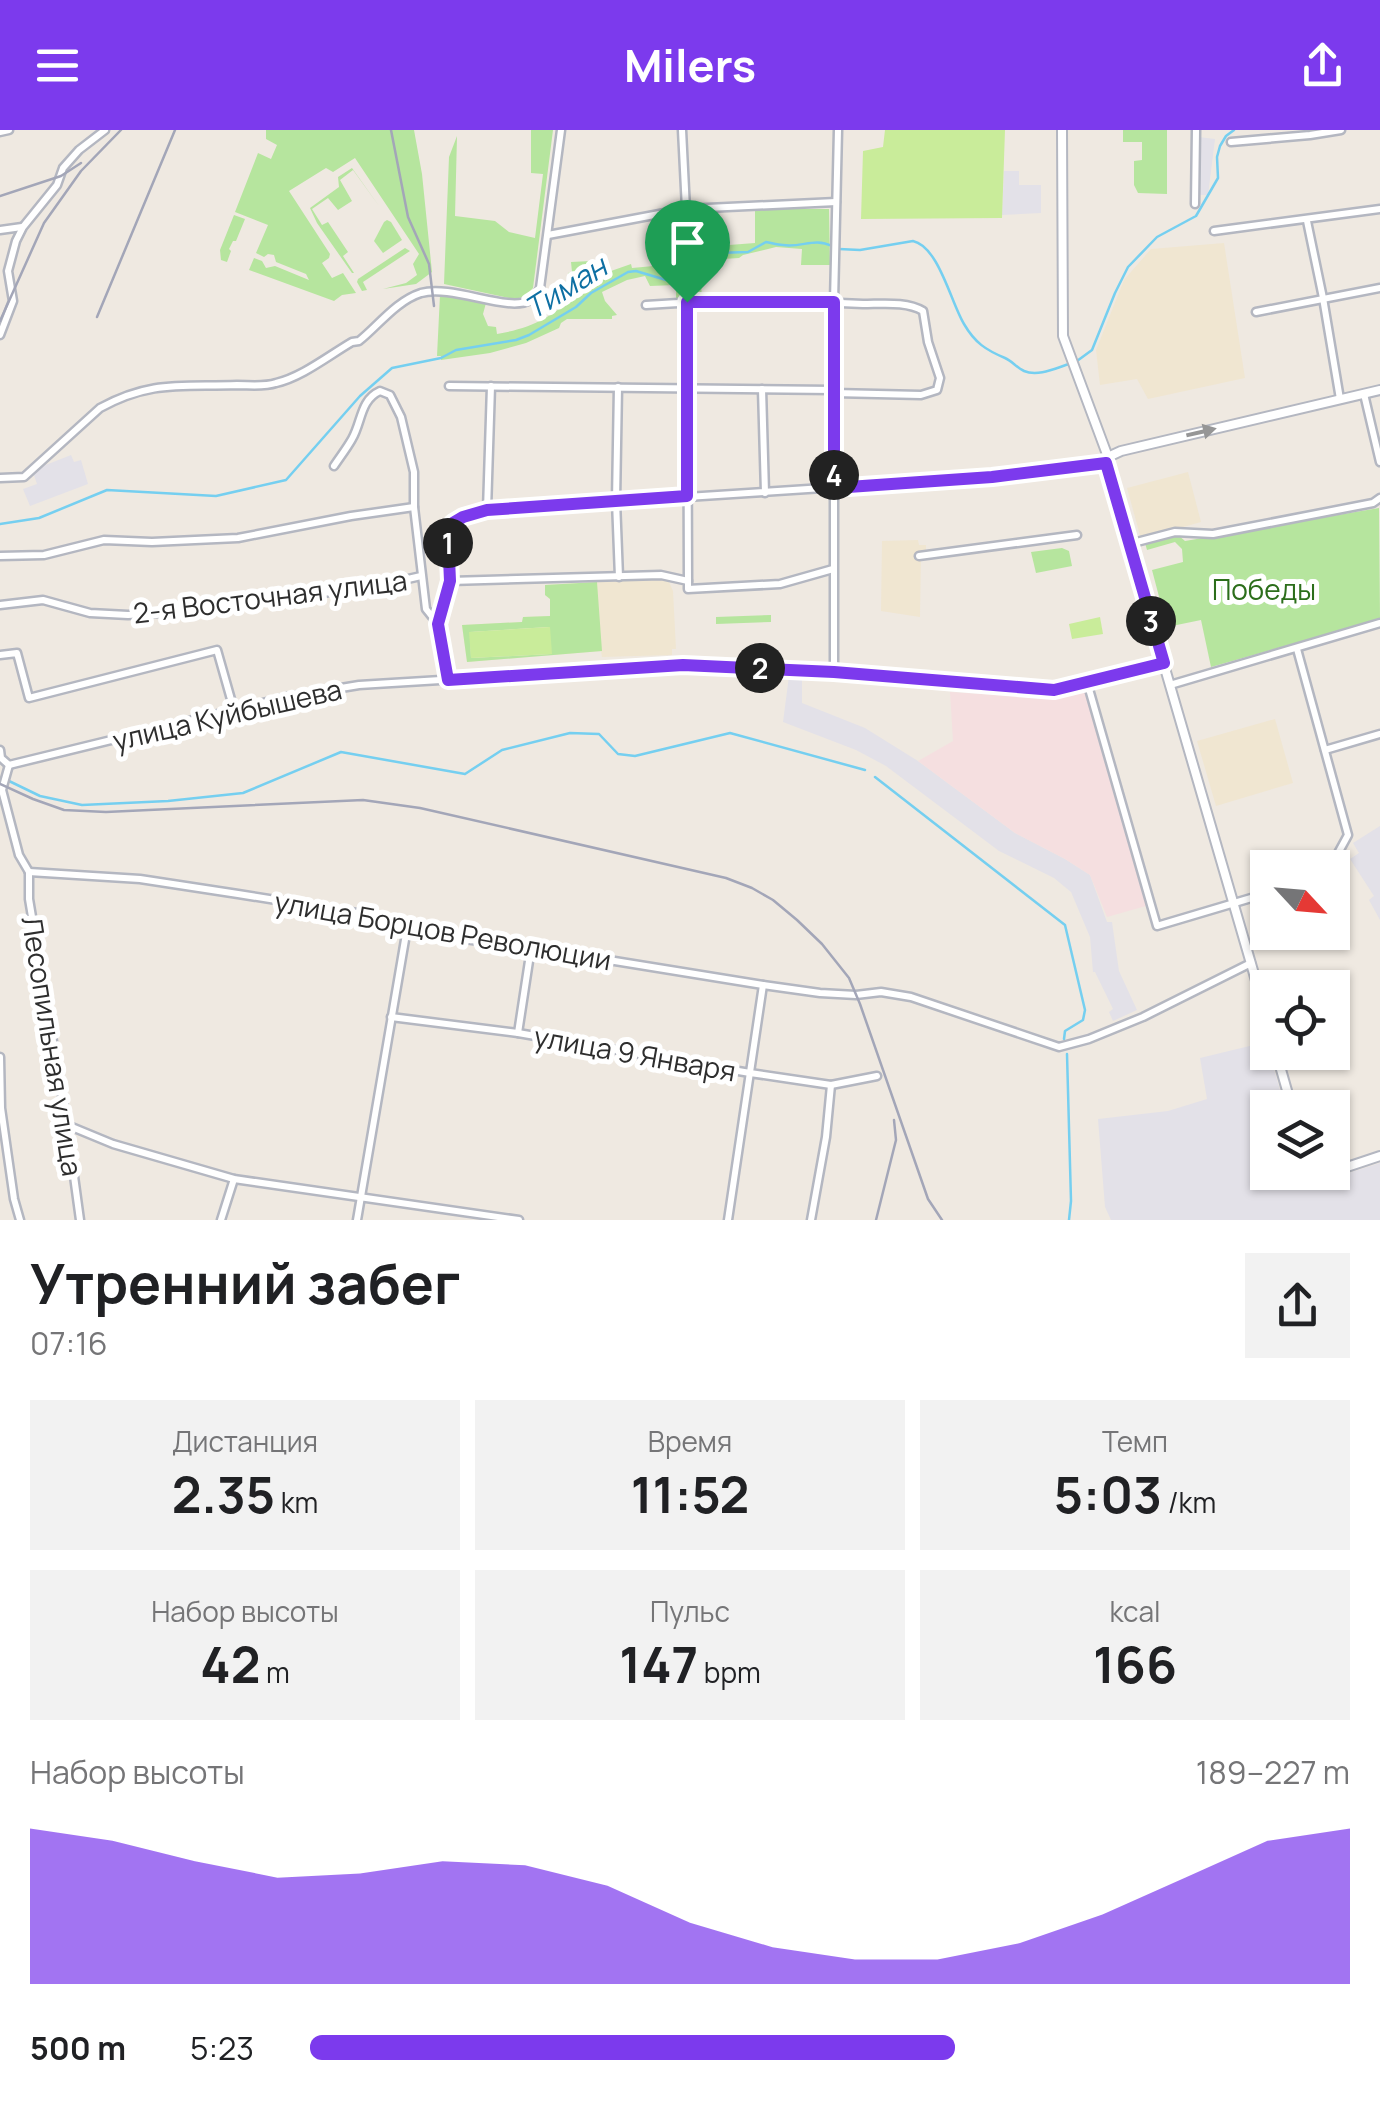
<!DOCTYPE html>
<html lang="ru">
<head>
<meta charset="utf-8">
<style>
  body { margin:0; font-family:Manrope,sans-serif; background:#f2f2f2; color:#202124; height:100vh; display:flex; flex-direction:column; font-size:38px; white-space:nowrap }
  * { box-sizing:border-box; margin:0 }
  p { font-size:32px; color:#757577 }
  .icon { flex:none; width:55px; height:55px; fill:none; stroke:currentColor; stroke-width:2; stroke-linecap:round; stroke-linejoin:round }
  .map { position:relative; height:1090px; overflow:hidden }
  .drawer { display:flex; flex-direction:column; background:#fff; flex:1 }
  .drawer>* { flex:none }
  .needle { width:65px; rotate:116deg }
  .buttons { position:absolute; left:1250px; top:720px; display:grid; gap:20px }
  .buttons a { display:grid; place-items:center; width:100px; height:100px; border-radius:0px; background:#fff; box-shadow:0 2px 8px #0004; font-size:50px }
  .pin { position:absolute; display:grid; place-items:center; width:85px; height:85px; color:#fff; margin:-102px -42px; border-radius:50% 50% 50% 0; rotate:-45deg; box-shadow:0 0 10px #0007 }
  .pin .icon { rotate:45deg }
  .km { position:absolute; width:50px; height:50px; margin:-25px; border-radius:50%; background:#222; color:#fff; font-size:28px; line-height:50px; text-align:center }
  .round { display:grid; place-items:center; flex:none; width:105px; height:105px; border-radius:0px; background:#f2f2f2 }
  .head { display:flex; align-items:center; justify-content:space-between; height:170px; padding:0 30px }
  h1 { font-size:55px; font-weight:700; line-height:75px }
  .metrics { display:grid; grid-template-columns:repeat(3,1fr); gap:15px; height:170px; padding:10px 30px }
  .metrics div { display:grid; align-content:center; border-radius:0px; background:#f2f2f2; text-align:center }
  .metrics b { font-size:50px; font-weight:700 }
  .metrics small { font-size:28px; font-weight:400 }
  .metrics p { font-size:28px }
  .chart { height:280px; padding:20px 30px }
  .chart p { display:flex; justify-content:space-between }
  .chart svg { width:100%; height:180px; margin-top:10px; fill:#7c3aed; opacity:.7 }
  ul { padding:0 30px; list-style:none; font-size:32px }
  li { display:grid; grid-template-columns:160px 120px 1fr; align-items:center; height:75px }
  li i { height:25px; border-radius:12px; background:#7c3aed }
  header { display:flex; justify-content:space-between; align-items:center; height:130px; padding:0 30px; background:#7c3aed; color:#fff; font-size:45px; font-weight:700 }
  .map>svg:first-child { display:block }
</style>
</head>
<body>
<header><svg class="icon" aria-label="menu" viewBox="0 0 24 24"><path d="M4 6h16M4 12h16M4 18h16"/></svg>Milers<svg class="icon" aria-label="share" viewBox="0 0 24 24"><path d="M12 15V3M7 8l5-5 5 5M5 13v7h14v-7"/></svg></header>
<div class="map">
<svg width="1380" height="1090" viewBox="0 0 1380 1090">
  <rect width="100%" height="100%" fill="#efe9e1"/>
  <!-- industrial -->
  <g fill="#e3e1e8">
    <path d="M1198,7L1215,9L1208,65H1198Z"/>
    <path d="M1004,41H1019V55H1041V83L1002,85Z"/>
    <path d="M71,325L74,332L81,330L88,354L30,376L23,359L37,354L33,342L38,340V338Z"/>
    <path d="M789,546H802V573L865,598L918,631L1015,703L1065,729L1090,745L1107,792H1112L1119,841L1137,880L1113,891L1109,882L1113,879L1095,842H1093L1090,807L1071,762L1054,748L999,721L886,636L856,620L783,592Z"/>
    <path d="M1380,696V790L1369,770L1374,766L1350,729L1359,723L1353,713Z"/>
    <path d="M1266,912L1285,977L1268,978V1042L1306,1043L1311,1055L1380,1033V1090H1111L1105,1077L1098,989L1168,981L1207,969L1200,928Z"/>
  </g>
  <!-- education -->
  <g fill="#f0e6d1">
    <path d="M1224,113L1245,248L1148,269L1137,249L1100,255L1096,220L1124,150L1151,119Z"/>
    <path d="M1188,342L1201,392L1141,409L1127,358Z"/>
    <path d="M918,410L919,415H926V422L921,423L920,487L881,481L882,411Z"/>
    <path d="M661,448L669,452L673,461L676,519H672V525L602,527L601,521L467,532L462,495L522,492L523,487L550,486V469L545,465V455Z"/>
    <path d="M1275,589L1293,653L1216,676L1197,611Z"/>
  </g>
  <!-- medical -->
  <path fill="#f5dfe0" d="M1084,560L1146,776L1107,787L1090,745L1065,729L1015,703L918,631L953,611L950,562L1047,568Z"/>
  <!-- green -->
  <g fill="#b6e59e" fill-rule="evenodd">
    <path d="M266,0H414L422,44L432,142L416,154L383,159L406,153L417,145L413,134L419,124L355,28L333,42L326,38L289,61L330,124L329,128L322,133L332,148L343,143L356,163L342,165L334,171L249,140L254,128L262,131L266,138L275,136L309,150L306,144L276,132L274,125L268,124L264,127L256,123L268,95L235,82L258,23L271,29L277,15L266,9Z"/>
    <path d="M531,0H553L533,158L524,167L513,169L444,154L449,27L457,6L455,86L495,91L509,102L535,108L543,44L531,43Z"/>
    <path d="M1123,0H1167V64L1138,63L1134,55V31L1142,30V12H1123Z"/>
    <path d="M352,38L379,76L353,40L340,50L352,71L338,80L328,68L312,79L322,95L328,92L348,122L343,126L354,143H352L317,93L310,78L339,57L338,47Z"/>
    <path d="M755,79H829L830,135H801L802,119L776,117L743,125L739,128L707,130L700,137L702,169L676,170V155L650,156L645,146L627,150L602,162L605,171L617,185L612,186V189H567L561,193L559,198L526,213L490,223L441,230V226H437L440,165L486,173L483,184L488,196L496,197L497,204C532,198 549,188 576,166L577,156H569L568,143L572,142L571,132L591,131V148L631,134L632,138L675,134L676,137L690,130L684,87H690L695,125L699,124L698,120L715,119L716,116L755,113Z"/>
    <path d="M234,85L245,89L236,111H233L229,119L231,121L227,132L221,130L220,120Z"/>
    <path d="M387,90L391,92L402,110L383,123L374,111L384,92Z"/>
    <path d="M405,118L410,121L363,152L367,160L362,161L357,152L358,149Z"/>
    <path d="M1379,378L1380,489L1211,537L1201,490L1167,497L1152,440L1183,432L1182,419L1175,412L1147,420L1145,413L1178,405L1185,411Z"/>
    <path d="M1062,418L1069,421L1072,436L1036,443L1031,422Z"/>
    <path d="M597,452L602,521L467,532L462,495L522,492L523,487L550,486V469L545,465V455ZM549,497L551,524L471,528L470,502Z"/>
    <path d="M771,485V492L716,494V487Z"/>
  </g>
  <!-- pitch -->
  <g fill="#c9ec9a">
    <path d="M885,0H1005L1002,88L861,89L863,21L883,17Z"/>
    <path d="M1100,487L1103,504L1072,509L1069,494Z"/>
    <path d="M550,497L552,524L471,528L469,502Z"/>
  </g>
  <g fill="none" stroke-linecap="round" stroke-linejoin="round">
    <!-- stream -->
    <g stroke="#75cff0" stroke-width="2.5">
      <path d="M839,119L860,120L913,111C939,117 951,173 964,194C975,213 986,220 1005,228C1012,231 1017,238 1024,241C1038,247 1056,238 1069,234"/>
      <path d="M1077,231L1092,220L1115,163L1128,137L1157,107L1196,86L1218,48L1217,27L1220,16L1226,6L1234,0"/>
      <path d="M0,394L39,388L107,360L216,366L286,350L360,266L392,238L441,228L456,220L516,210L529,205L576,177L591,163L628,142L636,141L666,150L674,148L703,126L716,123L748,122L766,112C772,113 777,115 783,115C802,118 814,107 832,116"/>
      <path d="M875,647L1065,795L1085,880L1083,890L1065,901L1064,909"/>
      <path d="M9,651L40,666L82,675L168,671L243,663L341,622L465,644L502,620L570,603L599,604L618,624L635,626L730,603L865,640"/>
      <path d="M1067,924L1071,1071L1069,1090"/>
    </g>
    <!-- minor casing -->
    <g stroke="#b4b7c1" stroke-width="11">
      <g id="minor">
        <path d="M682,0L686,79"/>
        <path d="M0,2L9,0"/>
        <path d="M1231,12L1310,5L1341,0"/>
        <path d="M1195,74L1196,0"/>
        <path d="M1307,91L1323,168L1340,269"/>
        <path d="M0,100L22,97"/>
        <path d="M1214,101L1380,79"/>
        <path d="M548,105L686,79L836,72"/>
        <path d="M687,172L688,451"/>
        <path d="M646,175C718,170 791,170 863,174C882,174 907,171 923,181L928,212L940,248L937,260L921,265L834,263"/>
        <path d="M1256,182L1380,158"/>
        <path d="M0,205L13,171L8,141L16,111L23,97L57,55L63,38L79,20L105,0"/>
        <path d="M449,256L834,260"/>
        <path d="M618,257L616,371L619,447"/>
        <path d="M762,259L765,363"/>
        <path d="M1364,264L1380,332"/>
        <path d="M334,336C340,327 347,318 352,309C362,292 360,270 380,261L390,265L401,287L414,342V377L426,479L438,494L449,550"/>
        <path d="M0,348L24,347L100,278C151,250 182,257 237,255C250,255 264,257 276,253C302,247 328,226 352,212L359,211C378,196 396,171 421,163C452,154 509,183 530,170C536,167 537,163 540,158L561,0"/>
        <path d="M487,380L491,256"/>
        <path d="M1129,414L1175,402L1213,404L1373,373L1380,368"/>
        <path d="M0,426L44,425L104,410L152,412L238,408L351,386L414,377"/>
        <path d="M919,426L1077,405"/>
        <path d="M450,451L661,445L688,451V459L780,454L833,439"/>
        <path d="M0,475L43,470L90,483L128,485L205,480L386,454L421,446"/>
        <path d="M438,494L450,451L448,407L451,396L458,389L487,380L992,347L1106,333"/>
        <path d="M1297,519L1348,705L1330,738"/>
        <path d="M0,525L17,523L29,568L217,520L234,580"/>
        <path d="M834,542V172L838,0"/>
        <path d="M1087,552L1157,796L1268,763"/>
        <path d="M1170,555L1380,493"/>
        <path d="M0,620L1,628L9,635"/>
        <path d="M1325,620L1380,604"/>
        <path d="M9,635L287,567L359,555L683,535L834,542L1054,560L1164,533"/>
        <path d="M9,635L2,660L19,725L29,742"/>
        <path d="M29,742L140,749L238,764L357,783L407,798L451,807L590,827L763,855L820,863L856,865L881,862L911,867L1059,917L1089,909L1143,887L1251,833"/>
        <path d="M29,742V769L67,995L80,1090"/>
        <path d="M391,887L518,903L750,943L831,955L877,946"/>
        <path d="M518,903L531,818"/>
        <path d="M0,927L1,978L14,1069L20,1090"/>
        <path d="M67,995L113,1014L234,1049L519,1090"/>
        <path d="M221,1090L234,1049"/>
        <path d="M357,1090L407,798"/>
        <path d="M728,1090L763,855"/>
        <path d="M811,1090L826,1007L831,955"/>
      </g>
    </g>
    <!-- tertiary casing -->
    <g stroke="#b4b7c1" stroke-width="12">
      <g id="tertiary">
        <path d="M1062,0L1063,206L1108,327L1106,333L1118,377L1268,892"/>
        <path d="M1108,327L1121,321L1380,260"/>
        <path d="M1276,922L1292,978"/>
        <path d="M1316,1042H1332"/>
        <path d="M1332,1042L1380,1026"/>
      </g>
    </g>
    <!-- minor -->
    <use href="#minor" stroke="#fff" stroke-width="6"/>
    <!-- tertiary -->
    <use href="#tertiary" stroke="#fff" stroke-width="8"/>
    <!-- rail -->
    <g stroke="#a3a6b8" stroke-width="2.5">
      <path d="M391,0L408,87L429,134L434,176"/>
      <path d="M0,66L61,46L81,33"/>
      <path d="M97,187L175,0"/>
      <path d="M0,191L44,93L81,41L121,0"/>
      <path d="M0,654L33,669L64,680L106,682L363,670L420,678L726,748L752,758L773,770L797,790L822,814L849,848L860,874L928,1069L942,1090"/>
      <path d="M876,1090L896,1010L894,990"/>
    </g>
  </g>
  <!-- one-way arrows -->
  <defs><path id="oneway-solid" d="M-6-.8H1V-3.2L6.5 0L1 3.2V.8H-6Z" transform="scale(2.5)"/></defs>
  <use fill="#969696" href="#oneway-solid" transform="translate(1201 302) rotate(-13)"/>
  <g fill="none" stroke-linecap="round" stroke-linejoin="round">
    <!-- route casing -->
    <g stroke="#fff" stroke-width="20">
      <path id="route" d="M687,172H834V358L992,347L1106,333L1164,533L1054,560L834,542L683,535L448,550L438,494L450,451L448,406L453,393L463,387L487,380L687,366Z"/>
    </g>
    <!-- route -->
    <use href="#route" stroke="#7c3aed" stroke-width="12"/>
  </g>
  <g text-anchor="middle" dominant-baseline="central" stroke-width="10" stroke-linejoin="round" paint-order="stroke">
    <!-- park labels -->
    <g font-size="28" fill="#2c6e1b" stroke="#fff">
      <text x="1264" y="459">Победы</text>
    </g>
    <!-- street labels -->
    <g font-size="28" fill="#2e2e2e" stroke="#fff">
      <text transform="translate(270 466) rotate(-7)">2-я Восточная улица</text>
      <text transform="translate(227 584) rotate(-13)">улица Куйбышева</text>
      <text transform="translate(443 800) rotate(10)">улица Борцов Революции</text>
      <text transform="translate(53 916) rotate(81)">Лесопильная улица</text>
      <text transform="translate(635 923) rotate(10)">улица 9 Января</text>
    </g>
    <!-- water labels -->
    <g font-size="30" font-style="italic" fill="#0d6fa3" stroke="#fff">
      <text transform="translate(565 157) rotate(-32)">Тиман</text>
    </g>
  </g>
</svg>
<div class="buttons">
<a><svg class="needle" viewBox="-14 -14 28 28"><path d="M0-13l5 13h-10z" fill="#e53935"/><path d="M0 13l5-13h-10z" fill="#757577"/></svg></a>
<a><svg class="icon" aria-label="locate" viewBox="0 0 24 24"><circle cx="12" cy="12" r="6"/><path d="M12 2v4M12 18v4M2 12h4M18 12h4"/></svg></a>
<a><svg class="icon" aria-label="layers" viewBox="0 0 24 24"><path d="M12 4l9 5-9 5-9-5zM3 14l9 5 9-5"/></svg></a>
</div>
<div class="pin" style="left:687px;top:172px;background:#1e9e55"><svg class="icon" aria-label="arrive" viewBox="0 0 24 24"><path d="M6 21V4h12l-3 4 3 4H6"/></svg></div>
<b class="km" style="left:448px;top:413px">1</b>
<b class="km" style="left:760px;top:538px">2</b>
<b class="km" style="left:1151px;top:491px">3</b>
<b class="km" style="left:834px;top:345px">4</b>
</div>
<section class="drawer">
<div class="head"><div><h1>Утренний забег</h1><p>07:16</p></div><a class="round"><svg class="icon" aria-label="share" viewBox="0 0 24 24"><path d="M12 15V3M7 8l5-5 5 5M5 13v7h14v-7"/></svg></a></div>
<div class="metrics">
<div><p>Дистанция</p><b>2.35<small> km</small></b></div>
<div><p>Время</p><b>11:52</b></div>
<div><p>Темп</p><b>5:03<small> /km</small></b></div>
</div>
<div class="metrics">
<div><p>Набор высоты</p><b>42<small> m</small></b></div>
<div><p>Пульс</p><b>147<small> bpm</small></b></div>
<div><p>kcal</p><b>166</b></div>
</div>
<div class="chart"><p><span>Набор высоты</span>189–227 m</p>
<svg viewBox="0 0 160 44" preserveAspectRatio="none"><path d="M0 44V6L10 9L20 14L30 18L40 17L50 14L60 15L70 20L80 29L90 35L100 38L110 38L120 34L130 27L140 18L150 9L160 6V44z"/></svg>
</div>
<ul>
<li><b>500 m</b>5:23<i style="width:62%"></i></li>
</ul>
</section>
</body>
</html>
